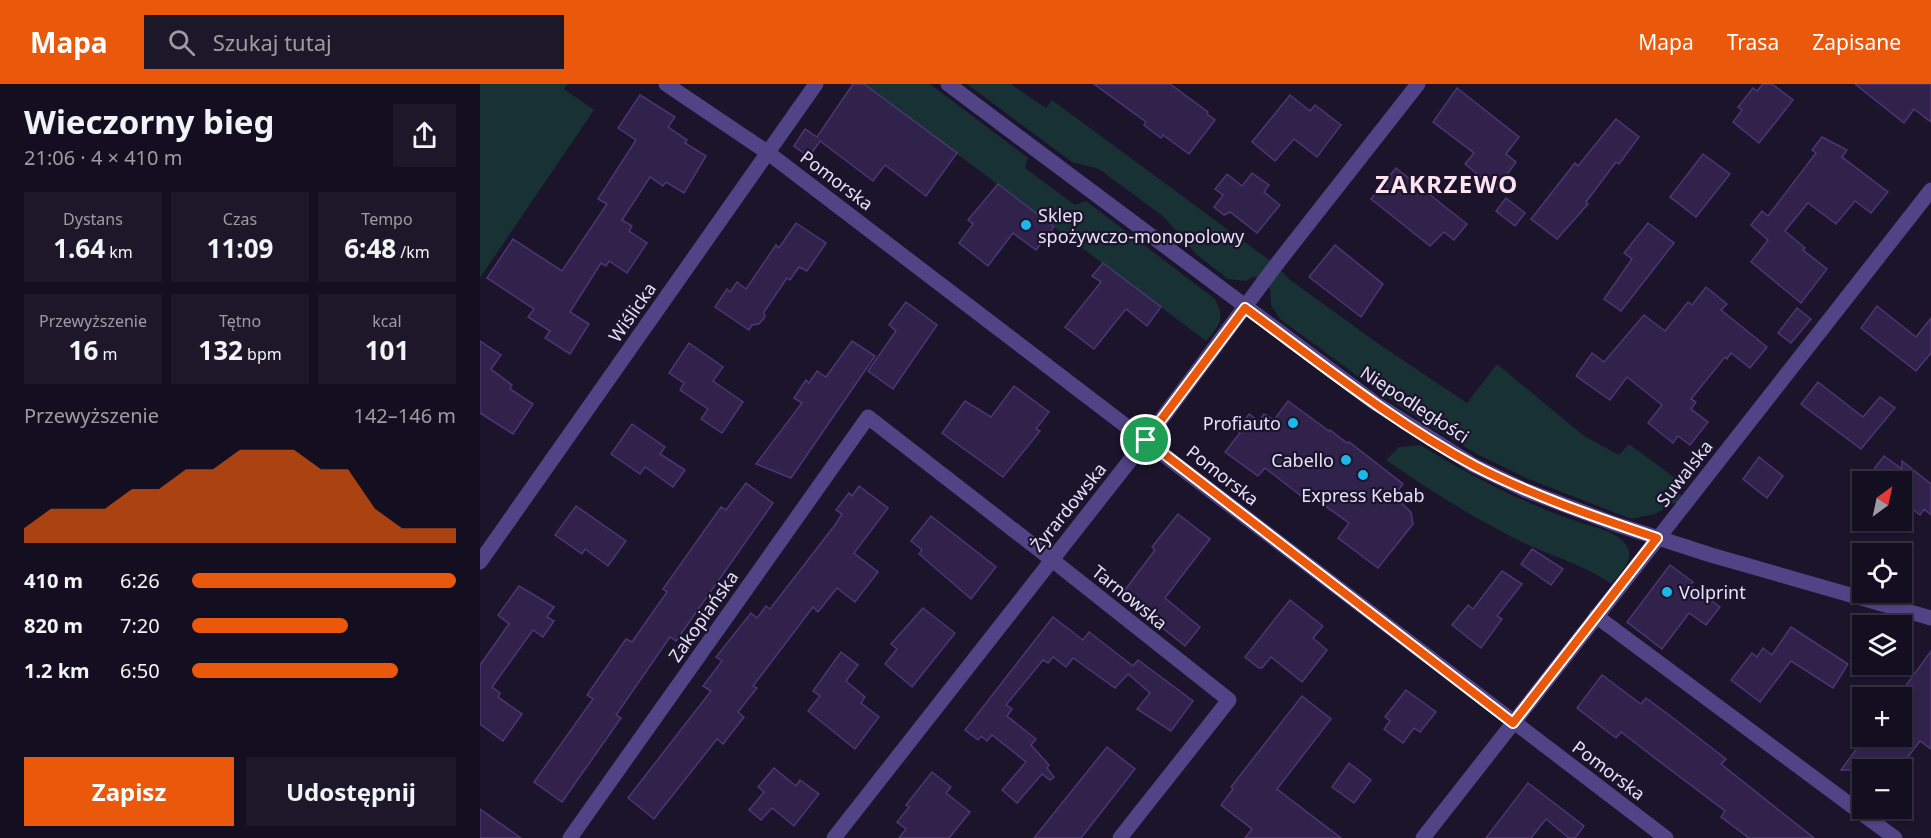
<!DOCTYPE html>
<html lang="pl">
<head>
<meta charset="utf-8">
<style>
  body { margin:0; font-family:"Noto Sans",sans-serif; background:#1d1829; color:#f1f3f6; height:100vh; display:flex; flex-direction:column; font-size:22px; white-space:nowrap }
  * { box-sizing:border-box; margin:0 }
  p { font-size:20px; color:#9d9ca5 }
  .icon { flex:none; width:33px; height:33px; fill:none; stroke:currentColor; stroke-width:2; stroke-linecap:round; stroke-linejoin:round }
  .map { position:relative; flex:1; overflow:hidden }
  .sheet { display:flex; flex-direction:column; background:#140f20; width:480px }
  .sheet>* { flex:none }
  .needle { width:39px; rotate:33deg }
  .controls { position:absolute; left:1372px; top:387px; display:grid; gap:12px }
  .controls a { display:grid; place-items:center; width:60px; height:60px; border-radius:0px; background:#140f20; box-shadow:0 2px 4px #0004,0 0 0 2px #332f3e; font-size:30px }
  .pin { position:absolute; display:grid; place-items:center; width:51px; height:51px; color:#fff; margin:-26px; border:3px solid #fff; border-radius:50%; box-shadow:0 2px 6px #0007 }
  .round { display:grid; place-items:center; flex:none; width:63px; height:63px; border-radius:0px; background:#1d1829 }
  .overview { display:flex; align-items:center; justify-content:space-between; height:102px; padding:0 24px }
  h1 { font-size:33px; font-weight:700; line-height:45px }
  .metrics { display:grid; grid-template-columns:repeat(3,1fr); gap:9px; height:102px; padding:6px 24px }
  .metrics div { display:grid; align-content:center; border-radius:0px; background:#1d1829; text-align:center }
  .metrics b { font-size:26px; font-weight:700 }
  .metrics small { font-size:16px; font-weight:400 }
  .metrics p { font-size:16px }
  .chart { height:168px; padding:12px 24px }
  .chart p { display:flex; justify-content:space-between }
  .chart svg { width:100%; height:108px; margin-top:6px; fill:#ea580c; opacity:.7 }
  .primary-button { display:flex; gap:12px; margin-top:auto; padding:12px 24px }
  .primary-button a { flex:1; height:69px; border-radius:0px; background:#ea580c; color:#fff; font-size:24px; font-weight:700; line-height:69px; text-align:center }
  .primary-button a+a { background:#1d1829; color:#f1f3f6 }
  ul { padding:0 24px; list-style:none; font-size:20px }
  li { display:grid; grid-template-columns:96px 72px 1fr; align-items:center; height:45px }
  li i { height:15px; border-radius:8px; background:#ea580c }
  header { display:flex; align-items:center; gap:36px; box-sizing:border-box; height:84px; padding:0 30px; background:#ea580c; color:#fff }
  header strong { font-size:28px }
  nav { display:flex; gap:33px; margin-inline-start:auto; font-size:21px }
  .search { width:420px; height:54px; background:#1d1829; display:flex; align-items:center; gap:15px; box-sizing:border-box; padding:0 21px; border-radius:0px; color:#9d9ca5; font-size:22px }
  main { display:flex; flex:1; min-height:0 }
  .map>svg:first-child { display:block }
</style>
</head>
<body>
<header>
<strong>Mapa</strong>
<div class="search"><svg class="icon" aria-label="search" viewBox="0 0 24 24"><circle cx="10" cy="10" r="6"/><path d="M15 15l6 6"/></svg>Szukaj tutaj</div>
<nav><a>Mapa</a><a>Trasa</a><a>Zapisane</a></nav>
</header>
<main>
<section class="sheet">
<div class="overview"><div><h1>Wieczorny bieg</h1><p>21:06 · 4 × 410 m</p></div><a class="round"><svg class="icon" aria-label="share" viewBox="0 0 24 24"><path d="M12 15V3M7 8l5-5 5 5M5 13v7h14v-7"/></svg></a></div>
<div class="metrics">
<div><p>Dystans</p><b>1.64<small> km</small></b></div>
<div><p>Czas</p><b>11:09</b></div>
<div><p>Tempo</p><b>6:48<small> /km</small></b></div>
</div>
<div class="metrics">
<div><p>Przewyższenie</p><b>16<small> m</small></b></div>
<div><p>Tętno</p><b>132<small> bpm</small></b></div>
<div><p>kcal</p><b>101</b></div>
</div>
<div class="chart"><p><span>Przewyższenie</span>142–146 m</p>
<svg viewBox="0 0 160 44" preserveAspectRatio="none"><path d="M0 44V38L10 30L20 30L30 30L40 22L50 22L60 14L70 14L80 6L90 6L100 6L110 14L120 14L130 30L140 38L150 38L160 38V44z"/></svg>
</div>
<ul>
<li><b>410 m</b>6:26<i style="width:100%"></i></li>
<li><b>820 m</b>7:20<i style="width:59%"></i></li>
<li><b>1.2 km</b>6:50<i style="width:78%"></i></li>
</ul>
<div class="primary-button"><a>Zapisz</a><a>Udostępnij</a></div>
</section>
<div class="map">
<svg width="1451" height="754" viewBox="0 0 1451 754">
  <rect width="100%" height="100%" fill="#1b142b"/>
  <!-- green -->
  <g fill="#173134">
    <path d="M0,0H88L84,5L114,26L0,194Z"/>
    <path d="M384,0H450L548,74L545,84L595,121L606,117L735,215C746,236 739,241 726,257Z"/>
    <path d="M487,0H531L566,24L572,16L796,181L809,195L896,258L987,319L1017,280L1104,352L1139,371L1149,360L1202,399L1195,409L1209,414L1203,421L1194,419L1175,430L1151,435L1046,394L997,370L953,344L909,315L800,235L791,221L790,205L774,192L766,197L748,195L717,171L684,133L619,85L592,78Z"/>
    <path d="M940,361C989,391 1039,417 1093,436C1108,442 1137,446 1146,461C1156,476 1140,489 1131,500C1105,481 1073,473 1044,459C996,435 951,408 906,376L919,363Z"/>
  </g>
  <!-- building -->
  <g fill="#30224a" stroke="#4c3674" stroke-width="1.5">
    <path d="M373,0H384L477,69L446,112L405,81L393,97L340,57L329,73L314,62L325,45L337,53Z"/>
    <path d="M614,0H690L728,28L727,30L735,36L709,70L683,51L681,54L664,41L666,38Z"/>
    <path d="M1283,0H1292L1313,16L1279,59L1253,38L1262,26L1258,23L1273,4L1277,7Z"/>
    <path d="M1375,0H1451V38L1434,25L1424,39Z"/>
    <path d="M977,4L1039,53L1026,70L1036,78L1016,106L985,80L994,69L953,38Z"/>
    <path d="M160,11L195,33L188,43L207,56L205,59L226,72L204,109L186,98L183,102L170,93L142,136L152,142L149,147L167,159L147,189L129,177L126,182L121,179L90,228L109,240L90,270L65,254L70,247L48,233L54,225L7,194L33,155L82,187L127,120L118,115L156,56L138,44Z"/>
    <path d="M810,11L830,27L835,21L861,41L837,73L814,55L795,77L772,58Z"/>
    <path d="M1136,35L1159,53L1139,80L1136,78L1106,118L1108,120L1077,155L1051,135L1095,79L1098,82Z"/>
    <path d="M1342,53L1367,66L1362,73L1408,108L1391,129L1375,117L1356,140L1328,119L1305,147L1325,164L1323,166L1347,185L1321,219L1271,178L1288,156L1271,141L1282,127L1288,132L1336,69L1332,66Z"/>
    <path d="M1223,70L1250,90L1216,133L1190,113Z"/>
    <path d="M916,84L987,140L974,156L964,148L950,162L891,115Z"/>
    <path d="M772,89L789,101L784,108L800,121L777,149L750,128L744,131L734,123L743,111L735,105L747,90L762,102Z"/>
    <path d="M518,100L574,143L556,166L533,149L508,182L479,159L493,140L488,136Z"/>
    <path d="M1026,114L1045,129L1035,142L1016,127Z"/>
    <path d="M316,139L346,159L327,187L319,183L310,196L307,194L284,228L285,233L279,240L272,241L269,246L235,223L247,205L250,208L257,198L266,205L296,161L299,164Z"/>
    <path d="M1168,139L1194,159L1141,227L1124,215L1152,175L1144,169Z"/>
    <path d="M855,161L903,200L881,233L829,193Z"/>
    <path d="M623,179L681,223L667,242L646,225L614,265L585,243L621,198L612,192Z"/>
    <path d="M1226,203L1247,220L1241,226L1287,263L1270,284L1251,269L1247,275L1245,273L1211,315L1216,318L1211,325L1228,338L1210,361L1198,352L1193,359L1168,339L1182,321L1147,293L1130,316L1096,292L1112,269L1124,278L1164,231L1185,247L1208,218L1212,221Z"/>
    <path d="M426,218L457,241L413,305L388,287L416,247L409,241Z"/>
    <path d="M1397,222L1436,253L1451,234V269L1436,287L1381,244Z"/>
    <path d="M1317,224L1331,235L1311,259L1298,249Z"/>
    <path d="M0,257L21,271L11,285L32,301L30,305L53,320L33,350L0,329Z"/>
    <path d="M372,257L395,272L311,394L276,380L322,319L314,314L326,296L329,299L337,287L346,293Z"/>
    <path d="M209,259L243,283L233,297L263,318L242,349L221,335L228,325L200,306L204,299L189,289Z"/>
    <path d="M1338,298L1383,333L1400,313L1415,324L1381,365L1321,320Z"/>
    <path d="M534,302L569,328L556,345L560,347L523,393L462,349L485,317L511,333Z"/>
    <path d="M808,317L849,347L850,346L867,359L869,358L923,400L914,412L931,428L933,440L898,484L858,454L869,439L828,410L825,415L785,384L778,392L745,368L760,349L757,346L769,330L779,337L784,330L794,336Z"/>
    <path d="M152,340L185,363L180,370L205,386L193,403L165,383L160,390L131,370Z"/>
    <path d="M1404,372L1422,385V377L1451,400V431L1444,425L1440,431L1422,417V398H1384Z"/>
    <path d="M1279,373L1303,392L1287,414L1263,395Z"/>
    <path d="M266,399L293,419L196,557L190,553L136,631L141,634L82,718L54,698L113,615L107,611L146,555L152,558L187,508L183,505L241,423L246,426Z"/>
    <path d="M379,402L408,424L374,469L398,488L375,518L357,504L338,528L333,523L273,602L277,604L258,628L264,633L243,660L237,655L174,735L148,714L231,607L223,602L242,577L236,573L271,529L277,534L286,522L290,525L355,441L362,430L356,426L369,409L372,412Z"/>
    <path d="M96,422L146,457L128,482L105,465L102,470L75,451Z"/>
    <path d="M698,430L730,455L685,514L720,543L705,562L670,534L673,529L645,506L675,466L672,463Z"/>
    <path d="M451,432L516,483L491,515L439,470L442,466L431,457Z"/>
    <path d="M1052,465L1083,485L1071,501L1041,480Z"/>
    <path d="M1190,481L1213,498L1210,501L1240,523L1226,541L1209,529L1182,565L1147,538Z"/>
    <path d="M1022,487L1042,500L1017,532L1022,535L1001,564L972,541L988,521L993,525Z"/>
    <path d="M39,502L74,523L67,533L74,537L63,553L53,546L12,603L20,609L18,613L42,630L23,657L0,640V581L29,540L18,531Z"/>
    <path d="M810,516L843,542L833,554L847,566L822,598L791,573L782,584H779L765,573Z"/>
    <path d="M443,524L475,549L432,603L405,580L417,565L411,560Z"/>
    <path d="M573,533L603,556L609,548L653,582L658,576L713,617L691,647L657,625L670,609L648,590L635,604L593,574L586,583L573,573L568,579L563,576L526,621L532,625L527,632L556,655L551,661L569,681L567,684L574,693L570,696L562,690L537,719L522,706L546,678L512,651L507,657L501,652L498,656L485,646Z"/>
    <path d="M1311,543L1368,580L1353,604L1311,577L1280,618L1251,596L1272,569L1277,573L1283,564L1292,571Z"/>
    <path d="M1451,567V665L1440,657L1418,686H1361L1386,652H1422V607Z"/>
    <path d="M361,568L378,581L366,597L385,613L381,619L399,633L375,665L328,627L340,612L333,607Z"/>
    <path d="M1122,591L1161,620L1166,614L1197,637L1246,675L1241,680L1334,754H1269L1241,733L1245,727L1188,684L1141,648L1136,654L1097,624Z"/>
    <path d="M926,606L956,628L940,648L934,644L923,659L904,645L910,637L905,633Z"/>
    <path d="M822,612L851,635L797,705L861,754H765L772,745L741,721L753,705L751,703Z"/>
    <path d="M627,663L655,685L601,754H554Z"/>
    <path d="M869,679L891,696L874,719L852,703Z"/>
    <path d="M294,684L316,702L320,696L339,710L314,742L292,724L281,736L269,726L284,708L278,703Z"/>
    <path d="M452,688L471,703L466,709L490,728L469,754H419L426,745L417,738L429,723L426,721Z"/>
    <path d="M1048,699L1104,742L1095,754H1089L1066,735L1051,754H1006Z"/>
    <path d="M0,725L41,754H0Z"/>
  </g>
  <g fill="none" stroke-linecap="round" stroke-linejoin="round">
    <!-- minor -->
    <g stroke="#504386" stroke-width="15">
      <path d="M186,0L287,68L1186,754"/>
      <path d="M468,0L895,319L993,381L1045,406L1135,440L1231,471L1451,534"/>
      <path d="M0,478L336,0"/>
      <path d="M1116,532L1415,754"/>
      <path d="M90,754L388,333L571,475L749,616L640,754"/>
      <path d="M354,754L666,356L796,181L938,0"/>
      <path d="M943,754L1451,106"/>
    </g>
  </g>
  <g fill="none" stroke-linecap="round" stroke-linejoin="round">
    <!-- route casing -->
    <g stroke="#fff" stroke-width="12">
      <path id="route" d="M765,224C840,279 913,338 995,382C1053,412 1115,433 1177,454L1033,639L666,356Z"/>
    </g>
    <!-- route -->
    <use href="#route" stroke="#ea580c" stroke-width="8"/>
  </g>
  <!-- markers -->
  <g fill="#1db8eb" stroke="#1b142b" stroke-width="2">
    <circle cx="546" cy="141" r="6"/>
    <circle cx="813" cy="339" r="6"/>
    <circle cx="866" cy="376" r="6"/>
    <circle cx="883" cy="391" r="6"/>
    <circle cx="1187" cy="508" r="6"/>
  </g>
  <g text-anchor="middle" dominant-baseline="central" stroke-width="4.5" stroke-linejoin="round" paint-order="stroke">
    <!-- street labels -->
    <g font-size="18" fill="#e8e1fc" stroke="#1b142b">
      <text transform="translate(357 96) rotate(37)">Pomorska</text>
      <text transform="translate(152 228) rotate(-55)">Wiślicka</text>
      <text transform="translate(935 320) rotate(33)">Niepodległości</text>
      <text transform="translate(1204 389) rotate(-52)">Suwalska</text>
      <text transform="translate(743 391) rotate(38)">Pomorska</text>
      <text transform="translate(588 423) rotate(-51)">Żyrardowska</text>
      <text transform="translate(650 513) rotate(39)">Tarnowska</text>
      <text transform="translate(223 532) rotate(-55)">Zakopiańska</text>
      <text transform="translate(1129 686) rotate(37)">Pomorska</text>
    </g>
    <!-- poi labels -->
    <g font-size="18" fill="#e8e1fc" stroke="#1b142b" text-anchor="start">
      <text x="558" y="131">Sklep<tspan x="558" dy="21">spożywczo-monopolowy</tspan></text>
      <text x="801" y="339" text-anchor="end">Profiauto</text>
      <text x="854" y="376" text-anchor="end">Cabello</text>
      <text x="883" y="411" text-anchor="middle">Express Kebab</text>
      <text x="1199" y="508">Volprint</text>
    </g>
    <!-- district labels -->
    <g font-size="24" font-weight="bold" letter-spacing="1.5" fill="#fde2ef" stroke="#1b142b">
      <text x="967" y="99">ZAKRZEWO</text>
    </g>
  </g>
</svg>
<div class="controls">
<a><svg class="needle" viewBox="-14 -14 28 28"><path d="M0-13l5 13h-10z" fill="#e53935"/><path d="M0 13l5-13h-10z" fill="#9d9ca5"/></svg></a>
<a><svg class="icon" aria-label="locate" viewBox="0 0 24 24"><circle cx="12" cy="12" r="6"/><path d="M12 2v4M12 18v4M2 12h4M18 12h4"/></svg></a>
<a><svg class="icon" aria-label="layers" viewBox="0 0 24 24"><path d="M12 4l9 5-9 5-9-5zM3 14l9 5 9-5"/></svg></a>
<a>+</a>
<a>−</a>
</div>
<div class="pin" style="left:666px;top:356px;background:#1e9e55"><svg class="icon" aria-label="arrive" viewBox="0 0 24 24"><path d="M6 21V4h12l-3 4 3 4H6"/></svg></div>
</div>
</main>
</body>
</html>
